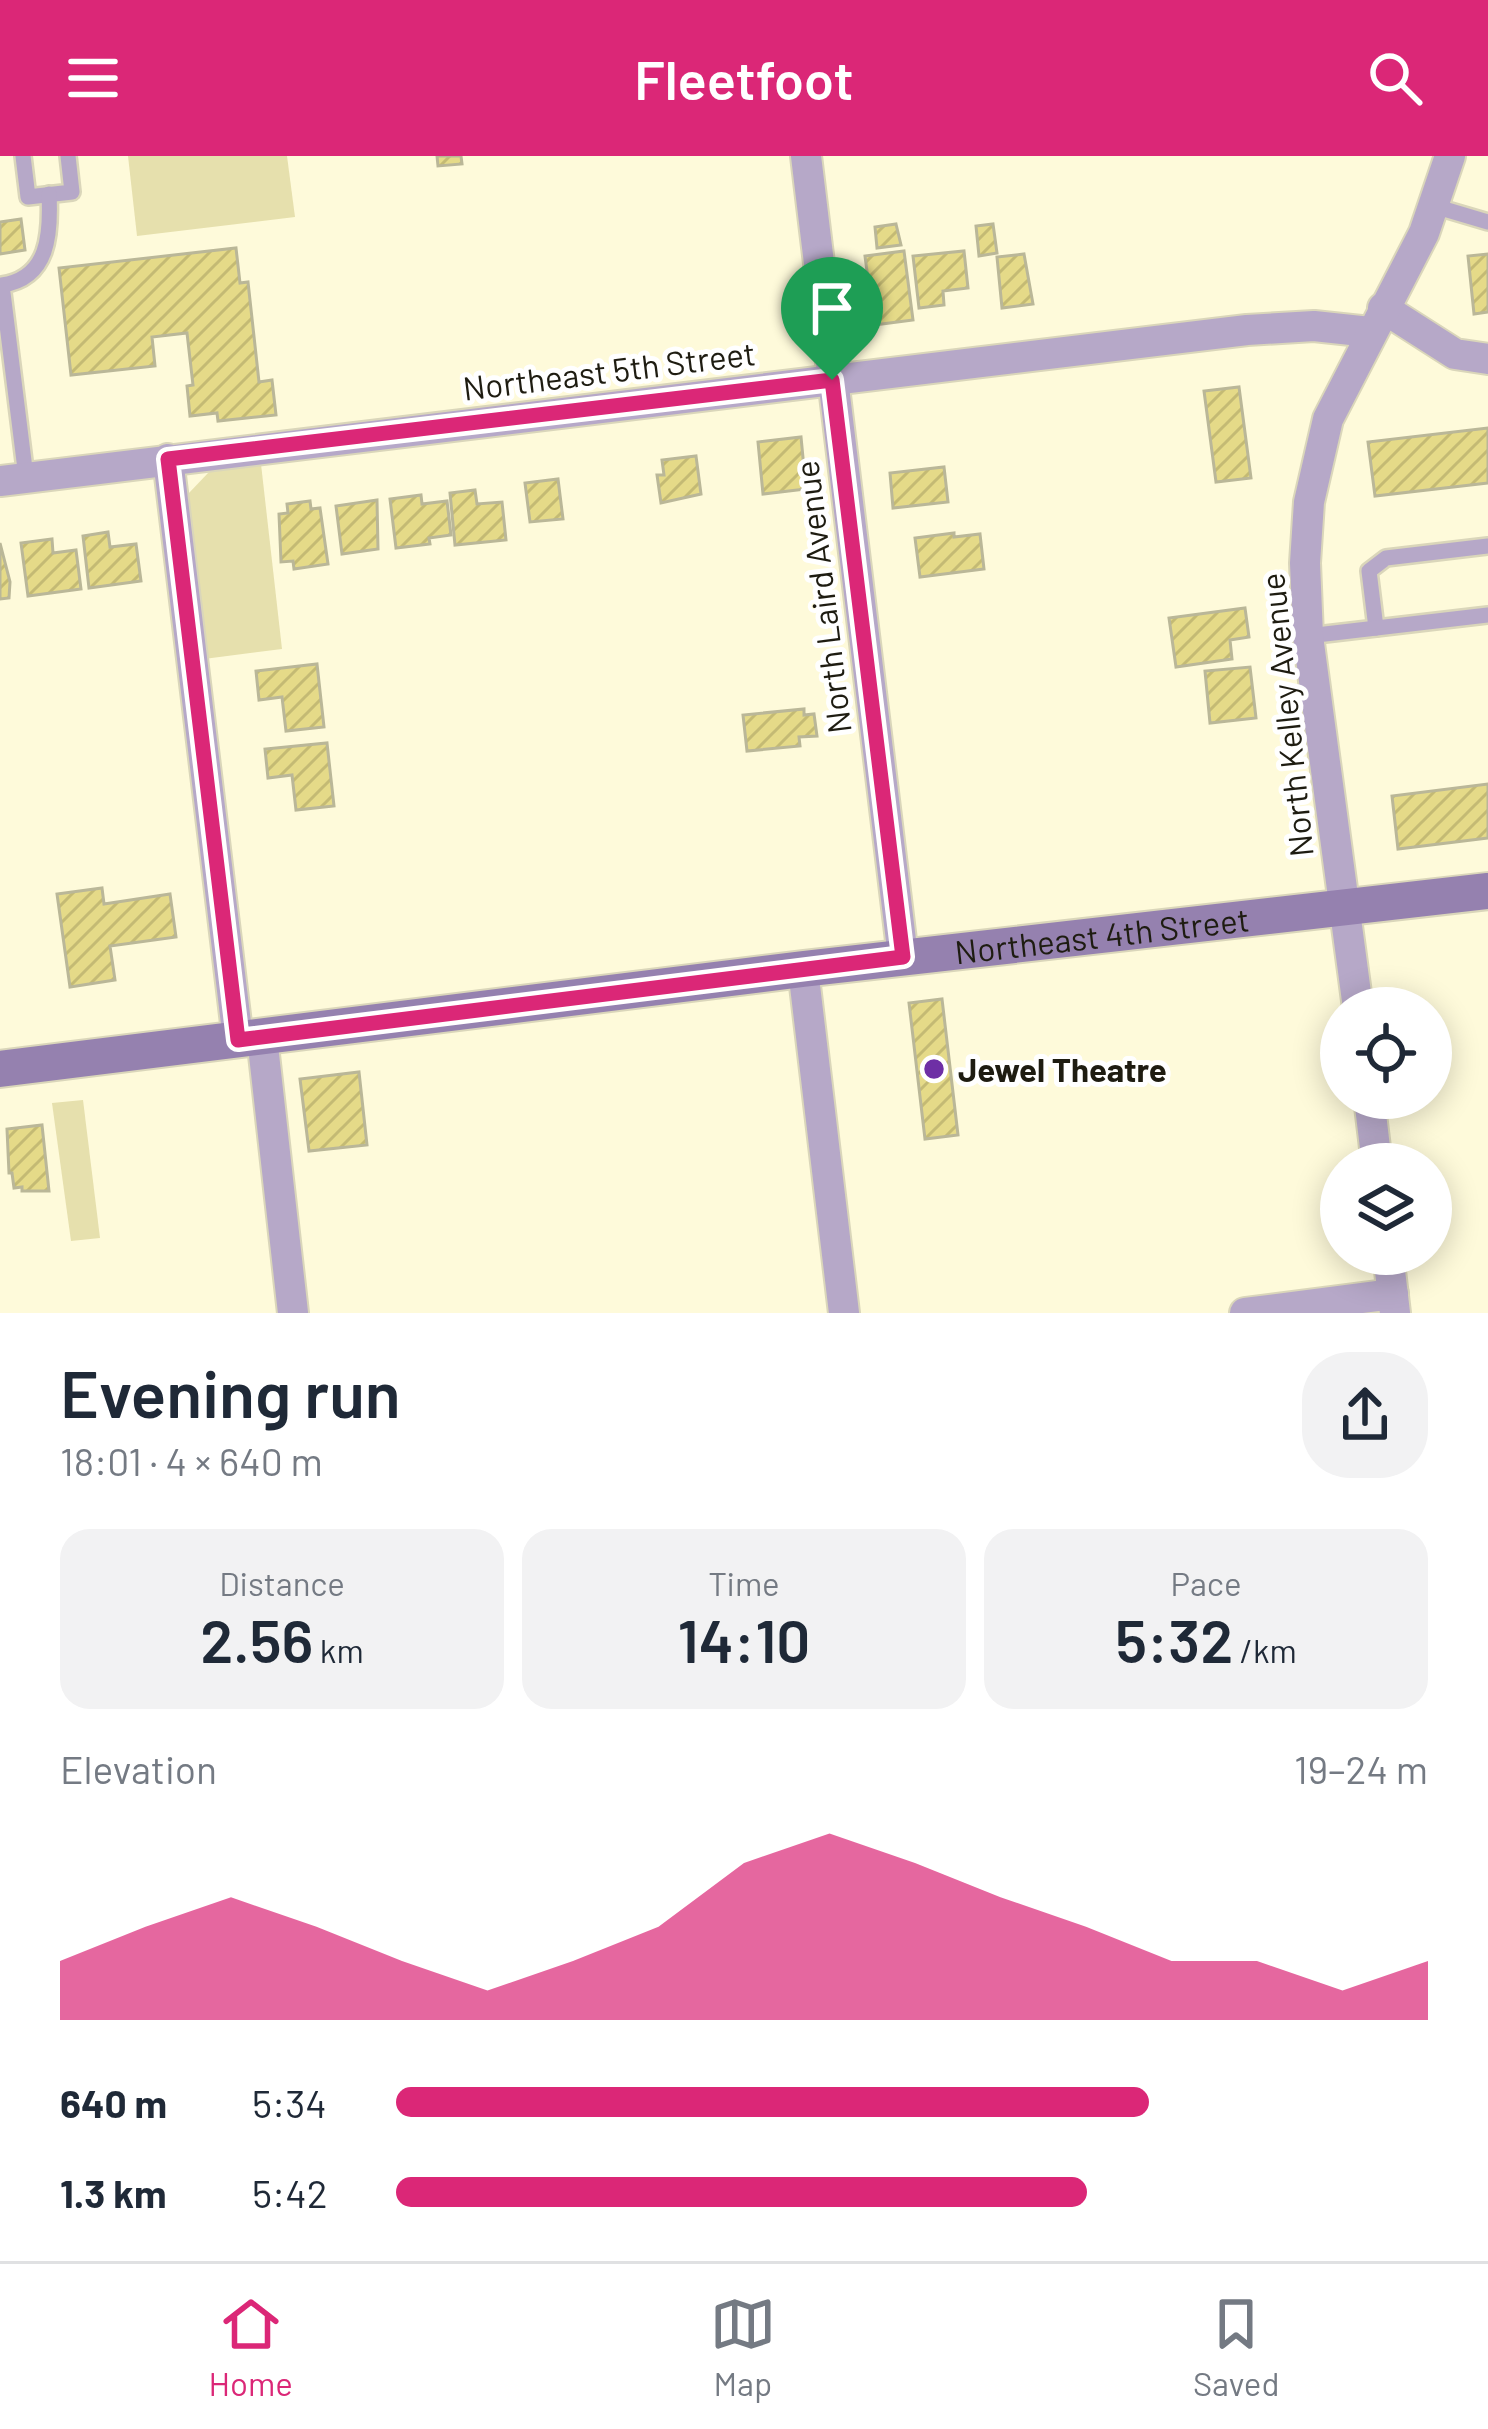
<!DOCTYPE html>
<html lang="en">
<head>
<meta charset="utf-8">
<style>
  body { margin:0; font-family:Barlow,sans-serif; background:#f2f2f3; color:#1f2937; height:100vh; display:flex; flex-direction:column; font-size:45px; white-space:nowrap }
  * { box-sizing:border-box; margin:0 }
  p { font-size:39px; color:#747a83 }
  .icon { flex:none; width:66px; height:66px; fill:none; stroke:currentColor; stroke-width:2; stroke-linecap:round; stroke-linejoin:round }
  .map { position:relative; height:1157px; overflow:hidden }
  .drawer { display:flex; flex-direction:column; background:#fff; flex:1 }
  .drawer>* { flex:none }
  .buttons { position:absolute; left:1320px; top:831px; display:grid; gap:24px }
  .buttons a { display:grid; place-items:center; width:132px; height:132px; border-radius:50%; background:#fff; box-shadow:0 6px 30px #0003; font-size:60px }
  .pin { position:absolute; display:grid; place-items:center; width:102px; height:102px; color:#fff; margin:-123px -51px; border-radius:50% 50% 50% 0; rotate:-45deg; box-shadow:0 0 12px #0007 }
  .pin .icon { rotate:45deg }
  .round { display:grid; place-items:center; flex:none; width:126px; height:126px; border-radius:48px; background:#f2f2f3 }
  .head { display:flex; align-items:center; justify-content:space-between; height:204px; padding:0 60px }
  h1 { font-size:66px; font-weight:600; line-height:90px }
  .stats { display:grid; grid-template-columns:repeat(3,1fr); gap:18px; height:204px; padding:12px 60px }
  .stats div { display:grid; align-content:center; border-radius:30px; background:#f2f2f3; text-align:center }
  .stats b { font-size:60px; font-weight:600 }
  .stats small { font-size:33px; font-weight:400 }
  .stats p { font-size:33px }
  .chart { height:336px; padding:24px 60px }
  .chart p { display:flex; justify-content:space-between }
  .chart svg { width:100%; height:216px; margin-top:12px; fill:#db2777; opacity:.7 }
  ul { padding:0 60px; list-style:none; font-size:39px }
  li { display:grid; grid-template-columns:192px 144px 1fr; align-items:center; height:90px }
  li i { height:30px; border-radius:15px; background:#db2777 }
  header { display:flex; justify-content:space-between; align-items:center; height:156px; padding:0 60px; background:#db2777; color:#fff; font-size:54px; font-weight:600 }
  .tab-bar { display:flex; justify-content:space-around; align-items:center; height:168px; border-top:3px solid #e0e1e3; background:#fff; font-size:33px; color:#747a83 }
  .tab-bar a { display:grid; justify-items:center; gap:6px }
  .tab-bar .active { color:#db2777 }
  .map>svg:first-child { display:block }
</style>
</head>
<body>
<header><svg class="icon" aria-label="menu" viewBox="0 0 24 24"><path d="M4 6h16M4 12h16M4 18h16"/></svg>Fleetfoot<svg class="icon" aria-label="search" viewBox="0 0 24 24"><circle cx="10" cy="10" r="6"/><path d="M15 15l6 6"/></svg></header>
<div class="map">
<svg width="1488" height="1157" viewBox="0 0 1488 1157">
  <defs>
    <pattern id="building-hatch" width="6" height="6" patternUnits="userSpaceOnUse" patternTransform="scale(3)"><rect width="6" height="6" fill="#e5da88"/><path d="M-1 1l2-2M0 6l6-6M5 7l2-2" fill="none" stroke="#c4ba74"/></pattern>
  </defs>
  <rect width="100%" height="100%" fill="#fefada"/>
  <!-- green -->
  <g fill="#e6e0ad">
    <path d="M128,0H287L295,61L137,80Z"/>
    <path d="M261,308L282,493L204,503L188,338L209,316Z"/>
    <path d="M83,944L100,1082L71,1085L52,947Z"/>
  </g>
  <!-- building -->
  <g fill="url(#building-hatch)" stroke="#bab798" stroke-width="3">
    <path d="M437,0H461L462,8L438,10Z"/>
    <path d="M21,63L25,94L0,98V66Z"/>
    <path d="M896,68L901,89L877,92L875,71Z"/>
    <path d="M993,68L997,97L979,100L976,70Z"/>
    <path d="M236,92L240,127L248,126L259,226L272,224L276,259L218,265L217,257L190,260L187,230L193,229L187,177L152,181L155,210L71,219L59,112Z"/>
    <path d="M904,95L913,164L874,169L865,100Z"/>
    <path d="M964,95L968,132L943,135L944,149L919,152L913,100Z"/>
    <path d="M1024,98L1033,148L1002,152L997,101Z"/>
    <path d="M1488,98V156L1474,158L1468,100Z"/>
    <path d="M1239,231L1251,322L1216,326L1204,235Z"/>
    <path d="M1488,272V327L1375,340L1368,286Z"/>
    <path d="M801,281L806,333L763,338L758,286Z"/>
    <path d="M696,300L701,338L661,347L657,319H664L662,304Z"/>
    <path d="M944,311L948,346L893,352L890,317Z"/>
    <path d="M558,323L563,363L530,366L525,327Z"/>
    <path d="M475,334L477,348L502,346L506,384L455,389L450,337Z"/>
    <path d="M421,339L422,348L447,345L451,379L429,382L430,388L396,392L390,343Z"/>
    <path d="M377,344L378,393L342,398L336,350Z"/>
    <path d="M310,345L311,353L320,352L328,408L294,413L293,405L281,406L279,358L288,357L287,348Z"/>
    <path d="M108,376L110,391L136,388L141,425L89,432L83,380Z"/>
    <path d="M954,377V381L980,378L984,413L920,421L915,382Z"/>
    <path d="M52,383L53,397L76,394L81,433L28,440L21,387Z"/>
    <path d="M0,387L10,426L9,442L0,443Z"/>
    <path d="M1245,452L1249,481L1230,484L1232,503L1176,511L1169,462Z"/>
    <path d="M317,508L324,571L286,575L282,541L259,544L256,515Z"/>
    <path d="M1250,511L1256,562L1210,567L1205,515Z"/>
    <path d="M804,553V559L814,558L817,580L799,581L800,590L747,595L743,559Z"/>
    <path d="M327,587L334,650L296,654L292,619L268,622L265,593Z"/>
    <path d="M1488,628V682L1398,693L1392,640Z"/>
    <path d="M102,732L104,748L170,738L176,781L110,790L115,824L70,831L57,738Z"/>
    <path d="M942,843L958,979L925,983L909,847Z"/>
    <path d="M359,916L367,989L309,995L300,923Z"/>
    <path d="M42,969L49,1035H22V1031L14,1032L12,1017H9L7,973Z"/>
  </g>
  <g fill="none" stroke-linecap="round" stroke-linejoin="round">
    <!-- service casing -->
    <g stroke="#dad6ba" stroke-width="20">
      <g id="service">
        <path d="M23,0L28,41L72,36L68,0"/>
        <path d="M1434,50L1488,66"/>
        <path d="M26,321L2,129C49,122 51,78 49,38"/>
        <path d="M1376,472L1369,415L1386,402L1488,390"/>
        <path d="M1308,480L1488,459"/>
      </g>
    </g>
    <!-- minor casing -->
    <g stroke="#dad6ba" stroke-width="34">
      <g id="minor">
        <path d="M806,0L903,801"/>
        <path d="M1383,152L1455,198L1488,203"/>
        <path d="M168,303L238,884"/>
        <path d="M0,325L1247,174L1314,170L1370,176"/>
        <path d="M803,813L844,1157"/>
        <path d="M1358,852L1308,480L1305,407L1309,346L1328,263L1424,77L1450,0"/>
        <path d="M262,881L293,1157"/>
        <path d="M1369,942L1377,1008"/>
        <path d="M1388,1098L1395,1157"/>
        <path d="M1245,1157L1393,1138"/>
      </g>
    </g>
    <!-- secondary casing -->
    <g stroke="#dad6ba" stroke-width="40">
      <g id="secondary">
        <path id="s1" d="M0,913L803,813L1488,735"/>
      </g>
    </g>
    <!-- service -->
    <use href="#service" stroke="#b6a8c8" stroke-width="15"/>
    <!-- minor -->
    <use href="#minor" stroke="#b6a8c8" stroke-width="30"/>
    <!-- secondary -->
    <use href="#secondary" stroke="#9581af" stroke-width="36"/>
  </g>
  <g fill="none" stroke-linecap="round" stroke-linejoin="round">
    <!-- route casing -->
    <g stroke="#fff" stroke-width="24">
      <path id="route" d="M832,224L903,801L238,884L168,303Z"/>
    </g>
    <!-- route -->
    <use href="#route" stroke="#db2777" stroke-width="15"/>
  </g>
  <!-- markers -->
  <circle fill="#6e2fa5" stroke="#fff" stroke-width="4.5" cx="934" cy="913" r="12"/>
  <g text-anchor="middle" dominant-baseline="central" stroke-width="10" stroke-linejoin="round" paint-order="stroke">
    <!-- street labels -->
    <g font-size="33" fill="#1e1c11" stroke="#fff">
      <text transform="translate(609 214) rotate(-7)">Northeast 5th Street</text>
      <text transform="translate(822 441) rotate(-97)">North Laird Avenue</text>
      <text transform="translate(1286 559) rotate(-96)">North Kelley Avenue</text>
      <text stroke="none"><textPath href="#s1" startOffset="1110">Northeast 4th Street</textPath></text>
    </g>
    <!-- poi labels -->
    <g font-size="33" font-weight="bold" fill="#1e1c11" stroke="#fff" text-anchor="start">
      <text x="958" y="913">Jewel Theatre</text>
    </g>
  </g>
</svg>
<div class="buttons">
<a><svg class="icon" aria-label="locate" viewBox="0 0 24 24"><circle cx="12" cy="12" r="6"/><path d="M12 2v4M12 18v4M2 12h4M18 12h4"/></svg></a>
<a><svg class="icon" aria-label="layers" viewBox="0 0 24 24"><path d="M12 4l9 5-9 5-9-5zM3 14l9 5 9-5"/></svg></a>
</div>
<div class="pin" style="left:832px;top:224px;background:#1e9e55"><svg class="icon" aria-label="arrive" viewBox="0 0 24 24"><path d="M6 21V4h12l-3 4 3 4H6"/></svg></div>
</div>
<section class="drawer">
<div class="head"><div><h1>Evening run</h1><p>18:01 · 4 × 640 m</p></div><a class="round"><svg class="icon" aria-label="share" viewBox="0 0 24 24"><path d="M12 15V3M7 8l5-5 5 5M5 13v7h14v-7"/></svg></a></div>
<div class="stats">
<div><p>Distance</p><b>2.56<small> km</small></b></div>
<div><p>Time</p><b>14:10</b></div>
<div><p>Pace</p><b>5:32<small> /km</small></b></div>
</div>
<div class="chart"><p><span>Elevation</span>19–24 m</p>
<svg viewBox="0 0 160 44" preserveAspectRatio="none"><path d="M0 44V32L10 25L20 19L30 25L40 32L50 38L60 32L70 25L80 12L90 6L100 12L110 19L120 25L130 32L140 32L150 38L160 32V44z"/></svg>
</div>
<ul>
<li><b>640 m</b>5:34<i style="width:73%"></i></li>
<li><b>1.3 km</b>5:42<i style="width:67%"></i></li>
</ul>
</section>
<nav class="tab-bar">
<a class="active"><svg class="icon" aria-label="home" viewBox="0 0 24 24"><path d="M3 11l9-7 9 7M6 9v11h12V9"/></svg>Home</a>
<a><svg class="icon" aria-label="map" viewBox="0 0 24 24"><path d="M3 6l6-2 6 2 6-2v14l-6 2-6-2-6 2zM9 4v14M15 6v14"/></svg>Map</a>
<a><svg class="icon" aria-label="saved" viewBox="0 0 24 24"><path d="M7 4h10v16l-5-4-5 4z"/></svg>Saved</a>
</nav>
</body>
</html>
